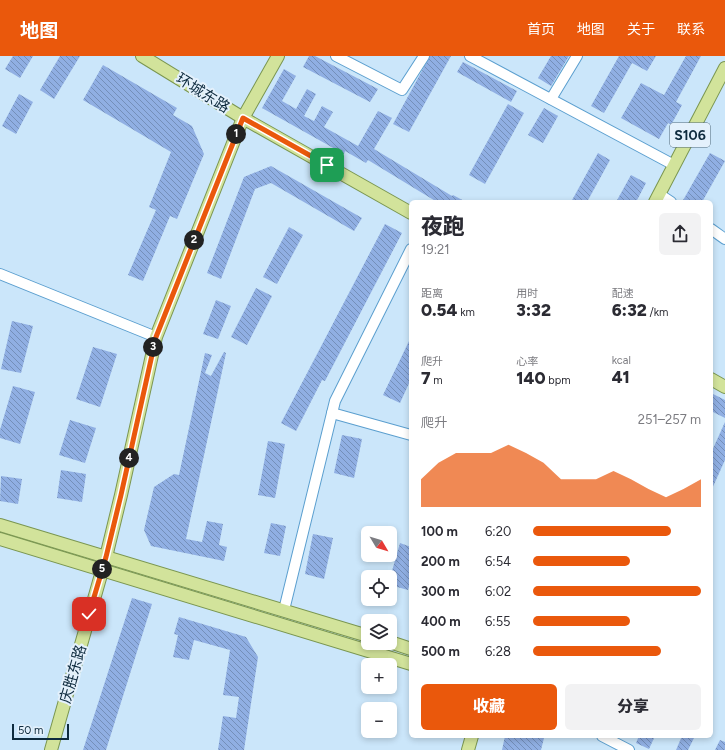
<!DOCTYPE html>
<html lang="zh">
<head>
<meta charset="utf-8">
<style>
  body { margin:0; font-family:Figtree,"Noto Sans SC",sans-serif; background:#f2f2f3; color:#2b2b33; height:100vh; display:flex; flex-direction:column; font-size:15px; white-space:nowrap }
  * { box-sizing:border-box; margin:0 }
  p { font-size:13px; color:#7c7c81 }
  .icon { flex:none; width:22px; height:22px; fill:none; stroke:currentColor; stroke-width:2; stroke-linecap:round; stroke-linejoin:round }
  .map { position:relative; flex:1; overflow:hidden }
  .sheet { position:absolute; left:409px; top:144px; width:304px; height:538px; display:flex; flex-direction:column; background:#fff; border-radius:6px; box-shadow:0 2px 6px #0003 }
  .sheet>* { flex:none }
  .needle { width:26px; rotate:128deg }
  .controls { position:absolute; left:361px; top:470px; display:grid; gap:8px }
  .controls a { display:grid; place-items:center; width:36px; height:36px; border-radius:6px; background:#fff; box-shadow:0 2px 6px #0003; font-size:20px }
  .scale { position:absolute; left:12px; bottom:10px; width:57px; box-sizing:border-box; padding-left:4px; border:2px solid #0e2b3e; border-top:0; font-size:11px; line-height:14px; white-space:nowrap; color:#0e2b3e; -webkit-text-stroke:3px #e4f1fc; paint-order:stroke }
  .pin { position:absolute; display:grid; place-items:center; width:34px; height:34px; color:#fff; margin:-17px; border-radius:8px; box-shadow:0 2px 6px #0006 }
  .km { position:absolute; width:20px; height:20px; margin:-10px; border-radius:50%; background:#222; color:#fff; font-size:11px; line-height:20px; text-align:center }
  .round { display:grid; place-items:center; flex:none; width:42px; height:42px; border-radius:6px; background:#f2f2f3 }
  .summary { display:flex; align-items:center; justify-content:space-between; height:68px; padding:0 12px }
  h1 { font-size:22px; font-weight:800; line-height:30px }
  .metrics { display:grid; grid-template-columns:repeat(3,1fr); gap:6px; height:68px; padding:4px 12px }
  .metrics div { display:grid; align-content:center }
  .metrics b { font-size:17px; font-weight:800 }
  .metrics small { font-size:11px; font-weight:400 }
  .metrics p { font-size:11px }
  .chart { height:112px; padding:8px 12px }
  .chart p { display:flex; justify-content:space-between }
  .chart svg { width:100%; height:72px; margin-top:4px; fill:#ea580c; opacity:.7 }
  .primary-button { display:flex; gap:8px; margin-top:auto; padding:8px 12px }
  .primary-button a { flex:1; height:46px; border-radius:6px; background:#ea580c; color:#fff; font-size:16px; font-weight:800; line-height:46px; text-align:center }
  .primary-button a+a { background:#f2f2f3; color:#2b2b33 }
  ul { padding:0 12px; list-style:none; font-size:13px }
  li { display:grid; grid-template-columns:64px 48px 1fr; align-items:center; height:30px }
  li i { height:10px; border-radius:5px; background:#ea580c }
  header { display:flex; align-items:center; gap:24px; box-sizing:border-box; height:56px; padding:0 20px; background:#ea580c; color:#fff }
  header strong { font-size:19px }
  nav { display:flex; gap:22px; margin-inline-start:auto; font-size:14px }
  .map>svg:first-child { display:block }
</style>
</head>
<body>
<header>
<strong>地图</strong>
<nav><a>首页</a><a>地图</a><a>关于</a><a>联系</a></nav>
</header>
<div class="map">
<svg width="725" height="694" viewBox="0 0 725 694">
  <defs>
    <pattern id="building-back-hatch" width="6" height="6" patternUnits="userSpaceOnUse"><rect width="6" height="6" fill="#90afe3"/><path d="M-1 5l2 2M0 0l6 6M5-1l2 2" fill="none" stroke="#748fb9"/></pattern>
  </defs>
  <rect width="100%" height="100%" fill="#cbe6fa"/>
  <!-- building -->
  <g fill="url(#building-back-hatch)">
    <path d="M13,0H33L20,22L5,13Z"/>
    <path d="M60,0H80L54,43L40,34Z"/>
    <path d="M309,0H315L378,33L370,46L303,11Z"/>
    <path d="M430,0H451L409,76L393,68Z"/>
    <path d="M551,0H569L551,30L538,22Z"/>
    <path d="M619,0H656L647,15L632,7L604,57L591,50Z"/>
    <path d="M686,0H701L676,46L682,49L671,69L668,67L659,83L621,62L641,27L664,39Z"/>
    <path d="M463,6L517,35L511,46L457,16Z"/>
    <path d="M103,9L177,52L173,59L192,70L204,98L177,163L170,160L143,225L128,219L156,154L149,151L171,96L83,44Z"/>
    <path d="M284,13L296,20L282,45L296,53L307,33L316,38L304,60L314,65L322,50L333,56L324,71L358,90L378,55L392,62L374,93L452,140L453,139L466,146H437L368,104L366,107L345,95L344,98L262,52Z"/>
    <path d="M19,38L33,46L16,78L2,70Z"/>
    <path d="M508,48L524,57L485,128L469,119Z"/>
    <path d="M544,52L558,60L543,87L528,79Z"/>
    <path d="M598,97L610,104L587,146H571Z"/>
    <path d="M710,97L725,105L702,146H682Z"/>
    <path d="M271,110L362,162L354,175L271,127L255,133L221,223L207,217L244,121Z"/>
    <path d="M631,119L646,127L636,146H616Z"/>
    <path d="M385,168L402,177L325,325L322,324L296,375L281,367Z"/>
    <path d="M289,171L303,179L277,228L263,221Z"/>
    <path d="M256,232L272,240L247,289L231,281Z"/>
    <path d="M216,244L231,250L218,283L203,278Z"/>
    <path d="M12,265L33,270L21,317L1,313Z"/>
    <path d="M411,281V323L400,347L383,339Z"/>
    <path d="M93,291L117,298L100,351L76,343Z"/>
    <path d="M224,296L226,297L186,483L202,486L207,465L223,468L219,489L227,491L224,505L151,490L144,474L154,431L174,418L179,419L205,297L212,299L205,317L211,320Z"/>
    <path d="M13,330L35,336L20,388L0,382V374Z"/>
    <path d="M711,337L725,344V362L711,355Z"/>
    <path d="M70,364L96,372L85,407L59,399Z"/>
    <path d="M725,366V404L711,435V397Z"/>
    <path d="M342,379L362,383L354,422L334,417Z"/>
    <path d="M268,385L285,388L275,442L258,439Z"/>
    <path d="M61,414L86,418L82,446L57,442Z"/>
    <path d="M1,420L22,423L18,448L0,445Z"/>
    <path d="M271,467L286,470L280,500L264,497Z"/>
    <path d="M313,478L333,482L324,523L305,518Z"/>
    <path d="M400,487L411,491V523L408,534L390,529V522Z"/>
    <path d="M132,542L152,548L106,694H83Z"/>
    <path d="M179,561L246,581L258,601L244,694H218L223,660L236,662L239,641L223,639L230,594L194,584L189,604L173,601L178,579L174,578Z"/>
    <path d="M505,680H534L544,682L541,694H502Z"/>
    <path d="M639,680H655L649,693L636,687Z"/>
    <path d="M682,680H695L688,694H676Z"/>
    <path d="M720,684L725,686V694H715Z"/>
  </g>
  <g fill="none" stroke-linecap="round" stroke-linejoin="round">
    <!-- minor casing -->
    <g stroke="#5b9fcf" stroke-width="12">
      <g id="minor">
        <path d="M336,0L402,34L424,0"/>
        <path d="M470,0L674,109"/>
        <path d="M551,43L577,0"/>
        <path d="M662,140L671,146"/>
        <path d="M711,173L725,183"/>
        <path d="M0,218L156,281"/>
        <path d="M332,357L411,379"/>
        <path d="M284,554L335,345L411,193"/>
        <path d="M602,680L629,694"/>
      </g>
    </g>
    <!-- major casing -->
    <g stroke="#7a9650" stroke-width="14">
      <g id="major">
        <path d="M142,0L243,62L411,157"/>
        <path d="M655,146L725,12"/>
        <path d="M711,323L725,331"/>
        <path d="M0,469L368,580"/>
        <path d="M0,483L411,608"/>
        <path d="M390,586L411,593"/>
        <path d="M51,694L106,501L121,439L156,281L243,62L278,0"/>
        <path d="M468,694L472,680"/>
      </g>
    </g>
    <!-- minor -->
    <use href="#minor" stroke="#fff" stroke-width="10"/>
    <!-- major -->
    <use href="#major" stroke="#d2e39b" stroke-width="12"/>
  </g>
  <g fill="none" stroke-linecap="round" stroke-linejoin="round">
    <!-- route casing -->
    <g stroke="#fff" stroke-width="8">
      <path id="route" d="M89,558L106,501L121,439L156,281L243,62L327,109"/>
    </g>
    <!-- route -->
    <use href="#route" stroke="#ea580c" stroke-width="5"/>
  </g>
  <g text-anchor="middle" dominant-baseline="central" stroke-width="4" stroke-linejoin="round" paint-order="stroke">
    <!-- shield labels -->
    <rect fill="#e4f1fc" stroke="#4e6677" stroke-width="1" x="670" y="67" width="40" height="24" rx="3"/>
    <g font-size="14" font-weight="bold" fill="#0e2b3e">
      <text x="690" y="79">S106</text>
    </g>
    <!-- street labels -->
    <g font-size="15" fill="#0e2b3e" stroke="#e4f1fc">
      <text transform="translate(203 37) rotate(32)">环城东路</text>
      <text transform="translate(73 618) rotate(-74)">庆胜东路</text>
    </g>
  </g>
</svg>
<div class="controls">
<a><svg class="needle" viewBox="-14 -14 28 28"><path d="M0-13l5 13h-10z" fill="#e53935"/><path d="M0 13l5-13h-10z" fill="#7c7c81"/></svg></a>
<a><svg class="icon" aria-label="locate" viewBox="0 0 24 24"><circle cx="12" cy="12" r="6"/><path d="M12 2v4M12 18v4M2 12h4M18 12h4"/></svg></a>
<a><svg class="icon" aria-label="layers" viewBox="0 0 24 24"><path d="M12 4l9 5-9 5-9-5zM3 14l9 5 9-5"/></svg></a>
<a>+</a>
<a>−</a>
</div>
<div class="scale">50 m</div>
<div class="pin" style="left:327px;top:109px;background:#1e9e55"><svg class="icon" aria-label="arrive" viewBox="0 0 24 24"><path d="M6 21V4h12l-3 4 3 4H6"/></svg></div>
<div class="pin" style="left:89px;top:558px;background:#d93025"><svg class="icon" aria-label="check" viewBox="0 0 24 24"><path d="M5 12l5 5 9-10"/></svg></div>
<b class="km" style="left:236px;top:78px">1</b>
<b class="km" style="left:194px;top:184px">2</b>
<b class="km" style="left:153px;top:291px">3</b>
<b class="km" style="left:129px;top:402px">4</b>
<b class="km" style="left:102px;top:513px">5</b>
<section class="sheet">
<div class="summary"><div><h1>夜跑</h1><p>19:21</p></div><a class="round"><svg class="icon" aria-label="share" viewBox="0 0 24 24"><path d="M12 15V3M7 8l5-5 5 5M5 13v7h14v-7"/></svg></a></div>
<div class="metrics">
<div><p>距离</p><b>0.54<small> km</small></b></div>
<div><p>用时</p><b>3:32</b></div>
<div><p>配速</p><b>6:32<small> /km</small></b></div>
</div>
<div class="metrics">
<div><p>爬升</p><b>7<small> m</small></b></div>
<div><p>心率</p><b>140<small> bpm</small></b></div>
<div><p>kcal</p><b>41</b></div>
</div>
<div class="chart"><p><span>爬升</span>251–257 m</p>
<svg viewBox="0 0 160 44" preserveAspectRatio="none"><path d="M0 44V27L10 17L20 11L30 11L40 11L50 6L60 11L70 17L80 27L90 27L100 27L110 22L120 27L130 33L140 38L150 33L160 27V44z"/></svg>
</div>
<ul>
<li><b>100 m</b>6:20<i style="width:82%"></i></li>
<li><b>200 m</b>6:54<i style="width:58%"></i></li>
<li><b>300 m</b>6:02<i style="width:100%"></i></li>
<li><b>400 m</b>6:55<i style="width:58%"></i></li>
<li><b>500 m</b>6:28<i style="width:76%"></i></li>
</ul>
<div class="primary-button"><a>收藏</a><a>分享</a></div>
</section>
</div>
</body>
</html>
